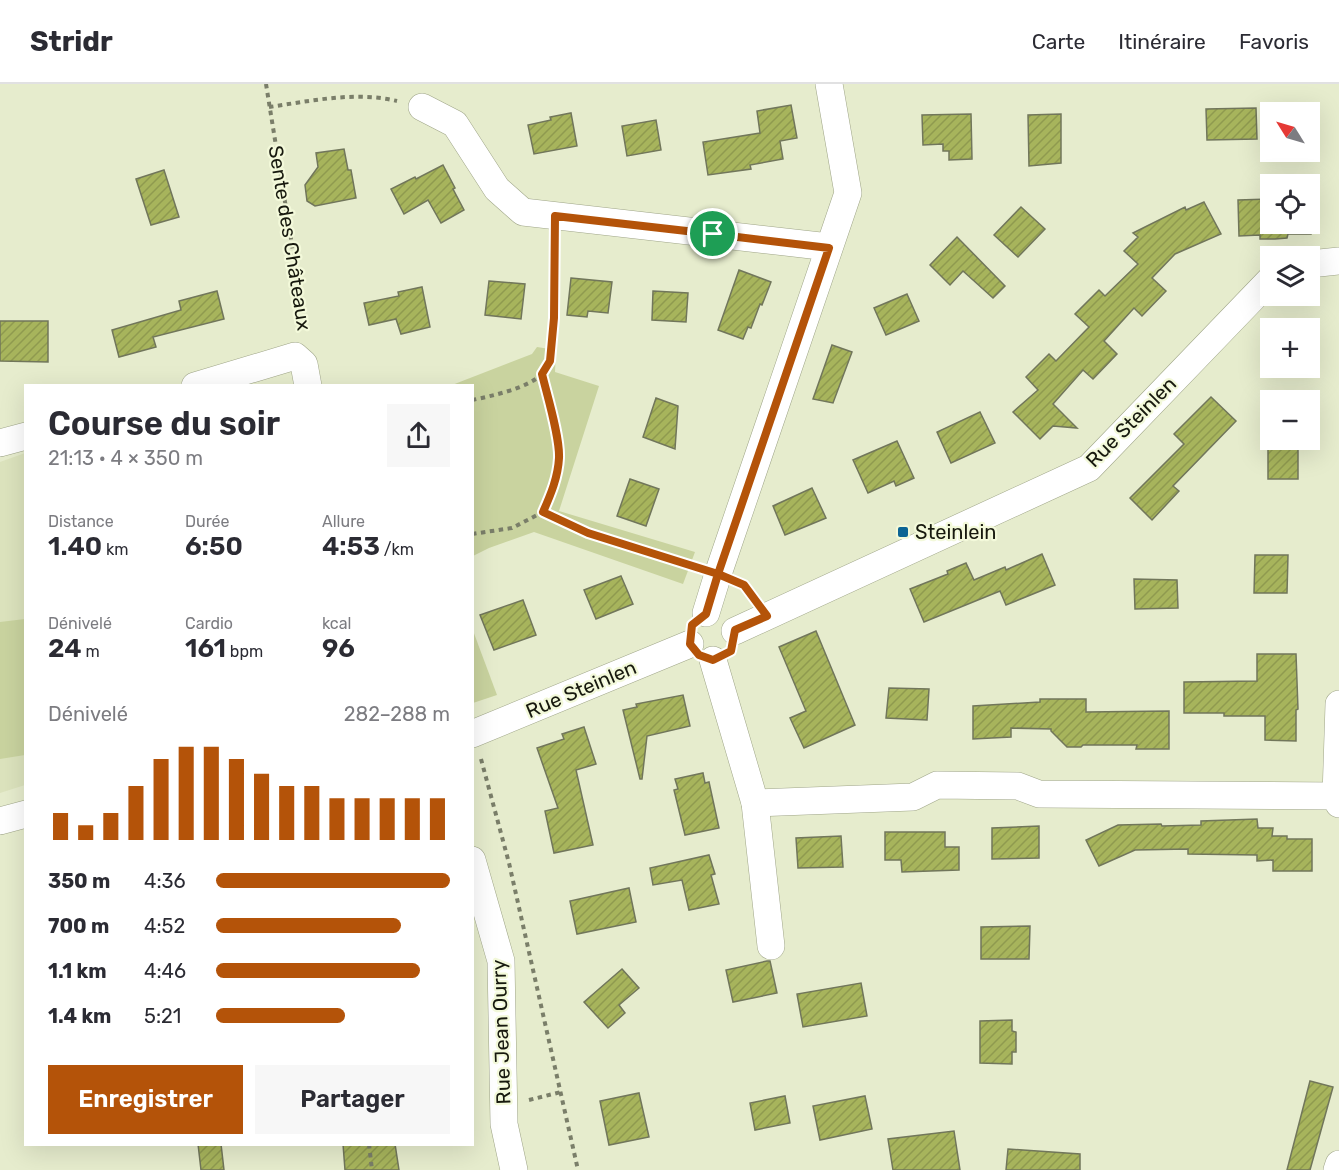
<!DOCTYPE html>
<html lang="fr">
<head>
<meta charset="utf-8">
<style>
  body { margin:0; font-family:Rubik,sans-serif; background:#f7f7f7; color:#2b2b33; height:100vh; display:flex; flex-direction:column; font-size:22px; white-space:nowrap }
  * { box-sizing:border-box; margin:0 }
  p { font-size:20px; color:#7c7c81 }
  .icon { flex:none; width:33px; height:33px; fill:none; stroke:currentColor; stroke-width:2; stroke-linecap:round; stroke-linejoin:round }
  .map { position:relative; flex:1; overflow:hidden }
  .panel { position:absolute; left:24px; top:300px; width:450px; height:762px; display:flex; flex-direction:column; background:#fff; border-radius:0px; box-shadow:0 6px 24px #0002 }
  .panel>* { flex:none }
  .needle { width:39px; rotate:307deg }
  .tools { position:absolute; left:1260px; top:18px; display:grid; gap:12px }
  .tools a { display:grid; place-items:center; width:60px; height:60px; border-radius:0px; background:#fff; box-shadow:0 6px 24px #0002; font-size:30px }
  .pin { position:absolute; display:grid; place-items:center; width:51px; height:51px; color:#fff; margin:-26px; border:3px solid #fff; border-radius:50%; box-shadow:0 2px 6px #0007 }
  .round { display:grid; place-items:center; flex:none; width:63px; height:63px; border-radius:0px; background:#f7f7f7 }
  .head { display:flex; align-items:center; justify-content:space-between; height:102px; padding:0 24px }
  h1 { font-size:33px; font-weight:600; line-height:45px }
  .stats { display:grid; grid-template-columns:repeat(3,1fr); gap:9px; height:102px; padding:6px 24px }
  .stats div { display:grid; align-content:center }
  .stats b { font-size:26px; font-weight:600 }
  .stats small { font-size:16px; font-weight:400 }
  .stats p { font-size:16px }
  .chart { height:168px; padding:12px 24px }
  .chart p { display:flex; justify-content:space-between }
  .chart svg { width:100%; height:108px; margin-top:6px; stroke:#b45309; stroke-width:6 }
  .cta { display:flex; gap:12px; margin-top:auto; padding:12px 24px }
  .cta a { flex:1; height:69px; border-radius:0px; background:#b45309; color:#fff; font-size:24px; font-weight:600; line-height:69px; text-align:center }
  .cta a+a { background:#f7f7f7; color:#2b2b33 }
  ul { padding:0 24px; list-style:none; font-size:20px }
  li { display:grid; grid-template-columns:96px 72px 1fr; align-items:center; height:45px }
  li i { height:15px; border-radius:8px; background:#b45309 }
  header { display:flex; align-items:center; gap:36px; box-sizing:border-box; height:84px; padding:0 30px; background:#fff; border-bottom:2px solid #e1e1e2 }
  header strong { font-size:28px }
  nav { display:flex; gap:33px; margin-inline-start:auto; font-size:21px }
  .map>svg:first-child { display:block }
</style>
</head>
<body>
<header>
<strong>Stridr</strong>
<nav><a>Carte</a><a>Itinéraire</a><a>Favoris</a></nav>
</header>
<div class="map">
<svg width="1339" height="1086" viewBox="0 0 1339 1086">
  <defs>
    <pattern id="building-hatch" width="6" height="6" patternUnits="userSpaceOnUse" patternTransform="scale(1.5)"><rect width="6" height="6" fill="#a7b45c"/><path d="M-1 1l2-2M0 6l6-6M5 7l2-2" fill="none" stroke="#8f9a4f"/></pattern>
  </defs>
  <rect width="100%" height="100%" fill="#e6eccd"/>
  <!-- built -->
  <path fill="#dce3bd" d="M25,369V701L0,709V378Z"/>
  <!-- park -->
  <g fill="#c9d39f">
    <path d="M537,263L556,266L555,288L599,302L559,427L695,468L683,500L534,448L489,464L473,472L472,302L452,301L532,270Z"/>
    <path d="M25,535V671L0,675V538Z"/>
    <path d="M472,544L497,611L473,619H472Z"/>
  </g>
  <!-- building -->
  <g fill="url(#building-hatch)" stroke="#71765b" stroke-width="1.5">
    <path d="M791,21L797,54L780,57L783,75L750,81L751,85L708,91L703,58L760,49L757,27Z"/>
    <path d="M1256,24L1257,55L1207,56L1206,25Z"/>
    <path d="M571,29L577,62L534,70L528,41L551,36L550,33Z"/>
    <path d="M971,30L972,75L949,76V67H943V60L923,61L922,31Z"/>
    <path d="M1061,30V79L1029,82L1028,31Z"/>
    <path d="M656,36L661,66L627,72L622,42Z"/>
    <path d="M344,65L348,86H351L356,114L315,122L307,117L305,101L318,83L316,69Z"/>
    <path d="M443,81L455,104L453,105L464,126L441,139L428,116L404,130L391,105L415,93L416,95Z"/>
    <path d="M164,86L179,133L151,141L136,95Z"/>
    <path d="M1310,114L1311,150H1288L1287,154L1275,155H1260V151L1239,152L1238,116L1270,115V140H1310Z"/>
    <path d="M1204,118L1221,150L1175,170L1152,194L1166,207L1142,232L1134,224L1104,257L1117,270L1093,295L1083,286L1053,320L1077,344L1053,342L1040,355L1013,328L1038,306L1026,293L1049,270L1056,277L1089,243L1075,230L1099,206L1105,212L1138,180L1124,167L1138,153L1133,149L1185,123L1186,126Z"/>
    <path d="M1021,123L1045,145L1018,173L994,151Z"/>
    <path d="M957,153L1005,202L993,214L963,187L950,201L930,181Z"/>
    <path d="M739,186L771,198L762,221L760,220L751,244L748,243L743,255L718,246Z"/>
    <path d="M571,194L612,198L608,229L588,227L587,233L567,231Z"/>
    <path d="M489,197L525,200L521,235L485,231Z"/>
    <path d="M422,203L430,243L401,250L396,235L369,241L364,219L399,212L398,208Z"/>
    <path d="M217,207L224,235L153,253L156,263L119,273L112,246L181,226L179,217Z"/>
    <path d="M653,207L688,209L686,238L652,236Z"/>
    <path d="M907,210L919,237L886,251L874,224Z"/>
    <path d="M0,237H48V278L0,277Z"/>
    <path d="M832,261L852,268L833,319L813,315Z"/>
    <path d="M1211,313L1236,337L1173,402L1179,407L1152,436L1130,414L1184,360L1174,350Z"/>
    <path d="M656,314L678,322L675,365L643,353Z"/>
    <path d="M980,328L995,359L951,379L937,348Z"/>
    <path d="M897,357L914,394L896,402L894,397L868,409L853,376Z"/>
    <rect x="1268" y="357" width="30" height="38"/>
    <path d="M630,395L659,405L646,442L617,432Z"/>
    <path d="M812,404L826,434L785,451L773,422Z"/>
    <path d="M1042,470L1055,501L1006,521L1000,507L924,538L910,505L948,490L947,487L966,479L974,496L1005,483L1006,486Z"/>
    <path d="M1255,471H1288L1287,509H1254Z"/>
    <path d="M621,492L633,520L596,535L584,506Z"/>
    <path d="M1134,495L1177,496L1178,524L1135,525Z"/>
    <path d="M523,516L536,551L494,566L480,531Z"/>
    <path d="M816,547L855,641L804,664L790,634L806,627L779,563Z"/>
    <path d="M1257,570H1296L1298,625L1296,626V657L1265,656V632H1224V629H1184V598L1257,597Z"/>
    <path d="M889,604L929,605L927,636L886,634Z"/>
    <path d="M683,611L690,642L647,652L642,695H640L623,626L637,623L636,620Z"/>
    <path d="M1040,615H1086V628L1169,627V665H1136L1137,661H1083L1081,663H1067L1051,647V645L1011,644V653L973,655V622L1040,618Z"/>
    <path d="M584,643L596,680L576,686L593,761L554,769L545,727L558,724L537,664L564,655L562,650Z"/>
    <path d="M703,689L705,699L709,698L719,744L685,751L674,706L678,705L675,695Z"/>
    <path d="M1257,735L1258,744H1273L1272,752H1287V755H1312V787H1273V776L1257,777V771L1188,770V765L1135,766L1099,782L1086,756L1118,741L1161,740L1162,742L1201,741V737Z"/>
    <path d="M1039,742V774L992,775V744Z"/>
    <path d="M885,748H945V763H959V786L902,788L901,776H885Z"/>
    <path d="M841,752L843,783L798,784L796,754Z"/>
    <path d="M709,771L715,790L711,791L719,820L689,826L682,796L653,801L650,784Z"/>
    <path d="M629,804L636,838L577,850L570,817Z"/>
    <path d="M1030,842L1029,875H981V843Z"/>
    <path d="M767,877H770L777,909L733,918L726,886Z"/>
    <path d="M622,885L639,904L619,921L625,929L608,944L584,918Z"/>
    <path d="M861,899L867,932L803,943L797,910Z"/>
    <path d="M1012,936V947L1016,948V968H1012V980L980,979V937Z"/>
    <path d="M1310,997L1333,1003L1310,1086H1287Z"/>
    <path d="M639,1009L649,1053L609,1061L600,1017Z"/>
    <path d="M785,1012L790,1039L755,1046L750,1019Z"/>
    <path d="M865,1012L872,1045L820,1056L813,1022Z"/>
    <path d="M954,1047L960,1086H893L888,1055Z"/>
    <path d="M198,1060H221L224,1086H201Z"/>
    <path d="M343,1060H395L399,1086H345Z"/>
    <path d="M1008,1065L1080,1070V1086H1006Z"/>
  </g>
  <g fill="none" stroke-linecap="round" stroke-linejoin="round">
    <!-- street casing -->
    <g stroke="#9fa588" stroke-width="28">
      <g id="street">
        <path d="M422,23L455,40L497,105L523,128L829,163"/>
        <path d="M1310,180L1339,177"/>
        <path d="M195,302L295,272L304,280L308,302"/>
        <path d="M0,359L26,352"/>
        <path d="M706,529L718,490L848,109L829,0"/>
        <path d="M735,547L1089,384L1270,196"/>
        <path d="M713,576L755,719L771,862"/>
        <path d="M1339,620L1336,712L1339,720"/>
        <path d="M472,650L690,560"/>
        <path d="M755,719L913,713L937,701L1018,702L1039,710L1336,712"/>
        <path d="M0,737L26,730"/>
        <path d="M472,776L501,877L504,1040L514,1086"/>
        <path d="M1337,1086L1339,1080"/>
      </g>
    </g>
    <!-- path -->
    <g stroke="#7a7e69" stroke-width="4" stroke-dasharray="4.5 4.5" stroke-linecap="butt">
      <path d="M266,0L306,248"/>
      <path d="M269,23C311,17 355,7 397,17"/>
      <path d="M472,316C492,312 528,304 542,290C559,273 554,184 554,158"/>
      <path d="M543,428L588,449L695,482"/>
      <path d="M472,450L512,444L543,428L554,403L559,372L550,320L542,290"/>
      <path d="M741,500L752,512"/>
      <path d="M481,675L509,779L578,1086"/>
      <path d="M529,1016L561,1008"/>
      <path d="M369,1060L372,1086"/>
    </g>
    <!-- street -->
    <use href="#street" stroke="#fff" stroke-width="27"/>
  </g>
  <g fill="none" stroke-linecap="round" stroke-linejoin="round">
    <!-- route casing -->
    <g stroke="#fff" stroke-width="12">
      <path id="route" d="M713,150L555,132L554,234L550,277L542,290C547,311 560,353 559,374C558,393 551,410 543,428L588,449L718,490L706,530L692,541L690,560L699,571L713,576L731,567L735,546L767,532L744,501L718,490L829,164L713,150"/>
    </g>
    <!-- route -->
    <use href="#route" stroke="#b45309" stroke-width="8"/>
  </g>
  <!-- markers -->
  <rect fill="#0c6494" stroke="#f3f9da" stroke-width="2" x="897" y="442" width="12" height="12" rx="3"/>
  <g text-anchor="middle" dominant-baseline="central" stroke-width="4.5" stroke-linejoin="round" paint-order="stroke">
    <!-- street labels -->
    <g font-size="20" fill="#17190e" stroke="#f3f9da">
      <text transform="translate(290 154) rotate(81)">Sente des Châteaux</text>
      <text transform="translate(1131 338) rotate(-45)">Rue Steinlen</text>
      <text transform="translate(581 605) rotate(-23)">Rue Steinlen</text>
      <text transform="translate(501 948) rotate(-92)">Rue Jean Ourry</text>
    </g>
    <!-- poi labels -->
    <g font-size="20" fill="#17190e" stroke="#f3f9da" text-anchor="start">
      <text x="915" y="448">Steinlein</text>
    </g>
  </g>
</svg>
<div class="tools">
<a><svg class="needle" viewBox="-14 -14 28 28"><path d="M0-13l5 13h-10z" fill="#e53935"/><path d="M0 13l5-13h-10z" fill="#7c7c81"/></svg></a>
<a><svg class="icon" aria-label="locate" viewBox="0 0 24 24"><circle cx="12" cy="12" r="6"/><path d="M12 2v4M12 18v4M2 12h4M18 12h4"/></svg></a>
<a><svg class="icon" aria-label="layers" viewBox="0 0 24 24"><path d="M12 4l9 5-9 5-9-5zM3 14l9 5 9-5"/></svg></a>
<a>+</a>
<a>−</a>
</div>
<div class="pin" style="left:713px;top:150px;background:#1e9e55"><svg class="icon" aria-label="arrive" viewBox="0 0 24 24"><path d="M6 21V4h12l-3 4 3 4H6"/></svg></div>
<section class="panel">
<div class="head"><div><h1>Course du soir</h1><p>21:13 · 4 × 350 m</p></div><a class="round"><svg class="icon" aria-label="share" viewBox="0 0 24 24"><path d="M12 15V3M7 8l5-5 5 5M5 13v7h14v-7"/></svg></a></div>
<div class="stats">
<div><p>Distance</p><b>1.40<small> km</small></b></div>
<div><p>Durée</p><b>6:50</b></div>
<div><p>Allure</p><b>4:53<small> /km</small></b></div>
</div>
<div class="stats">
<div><p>Dénivelé</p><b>24<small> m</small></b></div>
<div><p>Cardio</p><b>161<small> bpm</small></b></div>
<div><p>kcal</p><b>96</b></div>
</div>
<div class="chart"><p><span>Dénivelé</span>282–288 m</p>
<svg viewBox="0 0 160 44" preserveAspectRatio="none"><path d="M5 44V33M15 44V38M25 44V33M35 44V22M45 44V11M55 44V6M65 44V6M75 44V11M85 44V17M95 44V22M105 44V22M115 44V27M125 44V27M135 44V27M145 44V27M155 44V27"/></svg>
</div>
<ul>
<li><b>350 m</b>4:36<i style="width:100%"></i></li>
<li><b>700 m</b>4:52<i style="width:79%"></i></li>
<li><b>1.1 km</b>4:46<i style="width:87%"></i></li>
<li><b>1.4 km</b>5:21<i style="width:55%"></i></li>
</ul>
<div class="cta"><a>Enregistrer</a><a>Partager</a></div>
</section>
</div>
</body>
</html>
